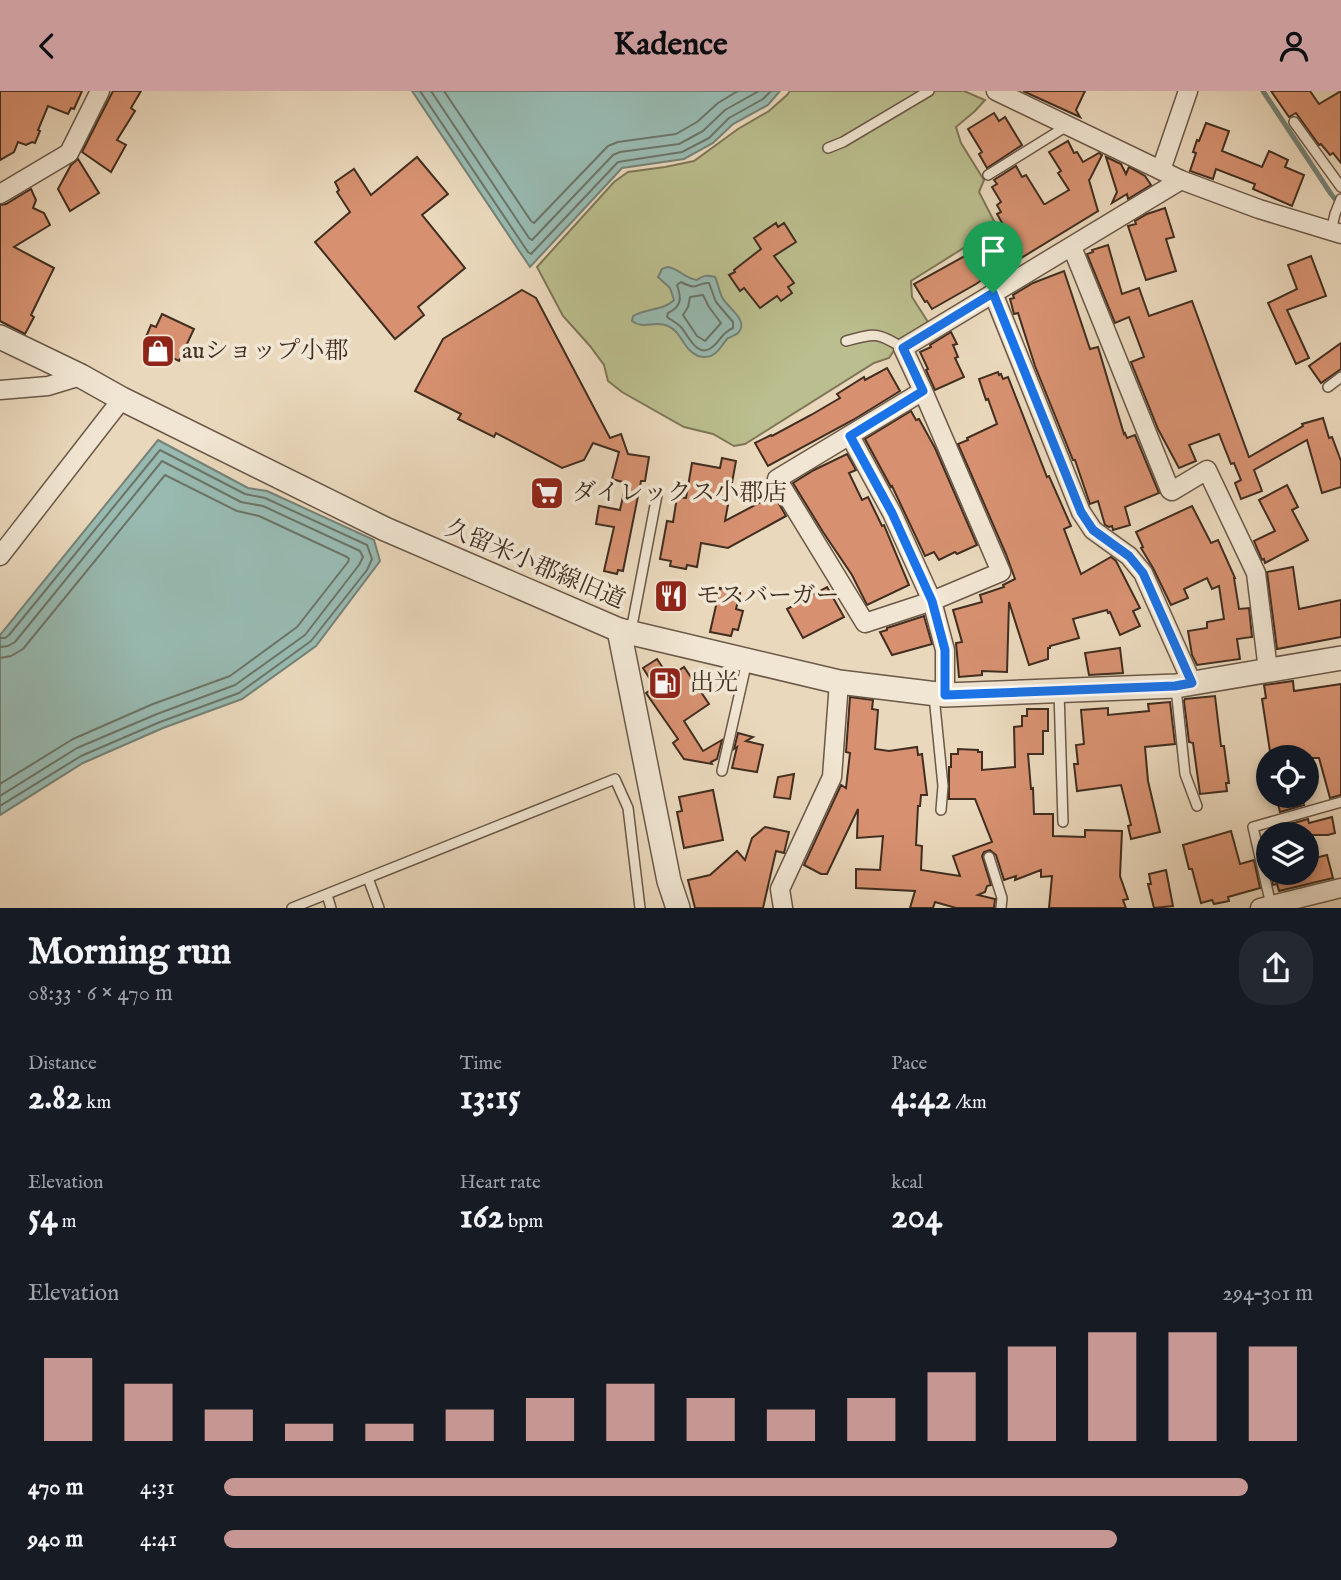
<!DOCTYPE html>
<html lang="en">
<head>
<meta charset="utf-8">
<style>
  body { margin:0; font-family:"IM FELL English","Noto Serif JP",serif; background:#242831; color:#f1f3f6; height:100vh; display:flex; flex-direction:column; font-size:26px; white-space:nowrap }
  * { box-sizing:border-box; margin:0 }
  p { font-size:23px; color:#9ea1a6 }
  .icon { flex:none; width:38px; height:38px; fill:none; stroke:currentColor; stroke-width:2; stroke-linecap:round; stroke-linejoin:round }
  .map { position:relative; height:817px; overflow:hidden }
  .panel { display:flex; flex-direction:column; background:#171b24; flex:1 }
  .panel>* { flex:none }
  .tools { position:absolute; left:1256px; top:654px; display:grid; gap:14px }
  .tools a { display:grid; place-items:center; width:63px; height:63px; border-radius:50%; background:#171b24; box-shadow:0 4px 10px #0003; font-size:35px }
  .pin { position:absolute; display:grid; place-items:center; width:60px; height:60px; color:#fff; margin:-72px -30px; border-radius:50% 50% 50% 0; rotate:-45deg; box-shadow:0 0 7px #0007 }
  .pin .icon { rotate:45deg }
  .round { display:grid; place-items:center; flex:none; width:74px; height:74px; border-radius:28px; background:#242831 }
  .head { display:flex; align-items:center; justify-content:space-between; height:119px; padding:0 28px }
  h1 { font-size:38px; font-weight:800; line-height:52px }
  .metrics { display:grid; grid-template-columns:repeat(3,1fr); gap:10px; height:119px; padding:7px 28px }
  .metrics div { display:grid; align-content:center }
  .metrics b { font-size:35px; font-weight:800 }
  .metrics small { font-size:19px; font-weight:400 }
  .metrics p { font-size:19px }
  .chart { height:196px; padding:14px 28px }
  .chart p { display:flex; justify-content:space-between }
  .chart svg { width:100%; height:126px; margin-top:7px; stroke:#c59692; stroke-width:6 }
  ul { padding:0 28px; list-style:none; font-size:23px }
  li { display:grid; grid-template-columns:112px 84px 1fr; align-items:center; height:52px }
  li i { height:18px; border-radius:9px; background:#c59692 }
  header { display:flex; justify-content:space-between; align-items:center; height:91px; padding:0 28px; background:#c59692; color:#111; font-size:32px; font-weight:800 }
  .map>svg:first-child { display:block }
</style>
</head>
<body>
<header><svg class="icon" aria-label="back" viewBox="0 0 24 24"><path d="M15 5l-7 7 7 7"/></svg>Kadence<svg class="icon" aria-label="person" viewBox="0 0 24 24"><circle cx="12" cy="8" r="4"/><path d="M4 21q1-7 8-7t8 7"/></svg></header>
<div class="map">
<svg width="1341" height="817" viewBox="0 0 1341 817">
  <rect width="100%" height="100%" fill="#ead8bc"/>
  <filter id="stains"><feTurbulence type="fractalNoise" baseFrequency=".00286" numOctaves="4"/><feColorMatrix values="0 0 0 0 .2 0 0 0 0 .09 0 0 0 0 .02 0 0 0 .5 -.17"/></filter>
  <radialGradient id="worn" r=".72"><stop offset=".6" stop-color="#630" stop-opacity="0"/><stop offset="1" stop-color="#630" stop-opacity=".3"/></radialGradient>
  <!-- green -->
  <path fill="#bbbe8e" stroke="#7e7657" stroke-width="2" d="M790,0H964L985,9L975,20L956,36L961,52L984,89L979,101L997,136L911,190L912,206L928,231L915,241L903,246L889,267L874,272L745,353L734,355L713,343L684,336L622,301L608,290L604,274L590,255L563,225L537,176L614,91L628,81L665,76L694,70L738,38L769,20L787,4Z"/>
  <!-- water -->
  <g fill="#98bab1" stroke="#758277" stroke-width="2">
    <path d="M412,0H780L768,14L733,33L713,52L684,68L622,77L530,176Z"/>
    <path d="M667,176C679,177 685,188 697,189C703,184 707,184 715,186C718,192 719,200 722,206C727,217 750,229 738,242C737,243 729,247 728,247C726,249 723,253 721,256C715,264 709,268 698,265C683,259 682,241 668,235C655,229 643,239 632,230L633,225C646,217 663,220 674,209L670,197L658,186L662,178Z"/>
    <path d="M158,349L248,397L267,400L374,449L380,470L316,555L242,608L163,637L83,672L0,724V544Z"/>
  </g>
  <g fill="none" stroke-linecap="round" stroke-linejoin="round">
    <!-- shore -->
    <g stroke="#6c7468" stroke-width="2">
      <path d="M420,0L528,161L531,163L618,71L682,61L709,47L729,27L763,8L771,0"/>
      <path d="M431,0L529,147L532,149L613,64L620,61L679,53L703,40L725,19L759,0"/>
      <path d="M444,0L531,130L534,132L608,55L618,51L676,43L697,31L718,12L738,0"/>
      <path d="M681,191C700,201 696,191 709,192L716,211L733,231V237C721,242 720,251 711,257C697,267 688,244 681,236C677,232 671,229 667,226L668,222C681,216 682,208 677,194Z"/>
      <path d="M703,204L709,216L721,232L705,250L697,245L683,224L688,216L690,206Z"/>
      <path d="M0,547H5L9,544L160,359L245,403L265,407L367,454L372,468L367,479L311,550L239,602L160,631L81,665L0,715"/>
      <path d="M0,556L8,555L15,551L162,370L241,411L263,415L360,460L363,466L359,474L305,544L235,594L157,623L77,657L0,705"/>
      <path d="M0,567L11,565L23,558L165,384L237,420L259,425L347,466L349,468L348,471L297,536L230,585L153,613L73,648L0,693"/>
    </g>
    <!-- stream -->
    <path stroke="#758277" stroke-width="5" d="M1263,0L1331,103L1339,113"/>
  </g>
  <!-- building -->
  <g fill="#d79170" stroke="#412e20" stroke-width="2">
    <path d="M0,0H82L74,18L71,17L68,23L48,15L38,39L40,40L35,52L32,51L26,54L18,51L14,61L0,69Z"/>
    <path d="M113,0H141L131,17L135,20L117,49L126,54L111,81L82,61Z"/>
    <path d="M1023,0H1085L1076,19L1080,26Z"/>
    <path d="M1271,0H1310L1319,13L1341,0V72L1333,62L1330,64L1321,53L1319,54L1296,22L1289,26Z"/>
    <path d="M994,22L999,30L1005,26L1022,54L987,77L979,63L982,61L968,38Z"/>
    <path d="M1206,32L1229,40L1222,60L1262,76L1269,60L1288,69L1285,76L1304,84L1292,115L1253,98L1255,93L1216,78L1213,88L1190,80L1196,62L1193,61L1197,49L1199,50Z"/>
    <path d="M1068,50L1074,62L1077,61L1083,71L1099,62L1102,64L1090,88L1089,89L1098,120L1013,172L1011,168L1008,170L992,145L1005,137L997,123L1001,121L997,114L1001,111L992,96L997,93L994,89L1016,75L1022,86L1026,84L1044,113H1045L1069,99L1058,82L1061,80L1049,61Z"/>
    <path d="M417,66L448,103L422,124L465,177L418,216L424,224L395,248L315,151L350,121L337,101L339,99L335,91L354,78L371,104Z"/>
    <path d="M1106,66L1121,73L1126,83L1129,76L1145,85L1151,94L1128,108L1127,103L1112,112L1117,101Z"/>
    <path d="M78,68L99,102L70,120L58,98L71,74Z"/>
    <path d="M31,98L36,109L33,117L44,122L50,134L14,156L54,177L31,224L34,226L25,243L0,230V114L6,113Z"/>
    <path d="M1165,117L1174,146L1166,148L1176,180L1146,189L1128,135L1136,133L1135,130L1147,123Z"/>
    <path d="M776,132L778,136L784,132L796,151L774,165L794,192L788,196L792,202L781,210L777,205L760,217L744,197L740,200L729,184L735,181L734,179L761,158L754,147Z"/>
    <path d="M1108,154L1122,203L1139,197L1149,225L1192,210L1249,366L1303,335L1302,333L1323,327L1329,347L1332,346L1341,370V396L1322,402L1307,349L1254,379L1262,400L1241,408L1235,392L1241,389L1234,372L1231,373L1219,343L1189,354L1196,370L1179,377L1158,338L1131,271L1144,266L1129,226L1115,232L1087,163L1093,161L1092,159Z"/>
    <path d="M972,161L986,186L976,193L932,218L927,210L925,211L914,193Z"/>
    <path d="M1311,165L1326,205L1287,219L1309,267L1296,273L1268,212L1297,198L1288,174Z"/>
    <path d="M1064,180L1090,258L1098,256L1124,343L1125,342L1127,347L1135,344L1159,402L1125,416L1130,434L1113,439L1112,435L1109,436L1105,434L1098,410L1090,413L1075,369H1073L1035,275L1018,222L1014,223L1010,208L1014,207L1013,204L1033,192Z"/>
    <path d="M522,199L536,207L610,347L621,343L628,363L649,366L645,390H641L623,480L618,479L617,483L604,480L614,436L596,433L599,415L620,419L626,392L612,388L619,361L593,352L584,369L562,377L496,342L494,346L458,328L461,323L415,300L443,248Z"/>
    <path d="M162,223L194,238L179,270L143,253L151,234L156,236Z"/>
    <path d="M951,241L957,253L953,254L958,266L955,267L964,286L935,299L926,279L928,278L920,261L931,256L930,254Z"/>
    <path d="M1341,252V278L1321,292L1309,275Z"/>
    <path d="M887,277L900,300L853,329L768,375L755,352L771,344L772,345L811,324L840,307L837,303L864,286L865,289Z"/>
    <path d="M998,281L999,284L1001,283L1003,288L1008,286L1047,386L1049,385L1071,435L1064,438L1081,483L1111,466L1116,470L1140,517L1133,520L1140,535L1120,544L1110,521L1108,522L1107,519L1073,528L1079,547L1050,555V557H1048V568L1029,574L1009,511L1007,581L982,580V584L959,586L956,552L962,551L953,519L982,511L980,504L1004,496L1003,494L1015,488L1006,463L958,353L968,349L967,347L997,333L988,308L986,309L979,288Z"/>
    <path d="M911,320L916,329L919,328L935,357L977,454L957,463L955,461L939,469L934,461L925,465L892,395L891,396L865,348Z"/>
    <path d="M847,363L856,379L849,382L862,409L868,406L882,435L884,434L909,494L867,514L852,484L823,441L793,392L814,379Z"/>
    <path d="M722,367L736,370L725,430L774,404L786,425L728,457L701,452L697,476L687,474L686,478L670,475L671,470L660,468L667,430L673,431L677,406L686,407L692,372L720,377Z"/>
    <path d="M1287,394L1298,416L1292,419L1308,449L1265,472L1264,468L1262,469L1254,450L1275,440L1259,409Z"/>
    <path d="M1192,415L1211,452L1218,449L1235,487H1234L1239,518L1249,517L1252,546L1237,548L1240,568L1197,574L1192,564L1188,540L1207,537V531L1224,528L1219,495L1212,498L1207,487L1184,498L1188,507L1171,514L1153,477L1141,457L1143,456L1136,441Z"/>
    <path d="M1293,476L1299,518L1341,509V546L1277,558L1267,481Z"/>
    <path d="M827,496L844,526L803,547L787,518Z"/>
    <path d="M720,497L740,502L736,518L743,520L738,539L733,538L731,545L710,541Z"/>
    <path d="M924,525L932,553L892,564L880,541L887,539V537Z"/>
    <path d="M1120,557L1123,582L1089,584L1085,562Z"/>
    <path d="M657,568L669,586L684,576L709,613L684,630L703,660L722,649L717,668L711,671L712,673L684,668L673,652L678,648L646,602L655,596L643,577Z"/>
    <path d="M1293,590L1294,600L1341,593V704L1330,707L1319,667H1271L1262,608L1266,607L1264,594Z"/>
    <path d="M1215,605L1221,655H1224L1229,692H1226L1227,700L1200,703L1193,652L1189,651L1184,610L1185,608Z"/>
    <path d="M850,606L873,609L872,618L878,619L875,658L889,660L917,656L918,664L922,663L927,704H921L920,715H918L916,754L922,755L921,779L960,785L953,765L992,751L975,708H949V676H951V663H958V658L978,659V661H982V679L1015,676L1014,636L1022,635V625H1027V618H1048V640H1043V663H1028L1031,698L1033,697L1034,723H1053V745L1085,746V739L1122,740L1120,785L1128,808L1123,809L1126,817H1049L1052,785L1041,786V779L1015,789L1016,785L1004,789L996,764L990,759L984,761L982,765L991,794L987,795L985,801L978,804L995,808L994,817H956L935,811L933,817H910L915,800L856,797V778L880,779L883,745L857,747L858,718L827,783H821L804,774L841,694L846,697L850,662L846,661Z"/>
    <path d="M1170,611L1175,653L1145,656L1148,690L1160,741L1131,748L1128,735L1131,734L1121,694L1077,700L1074,673H1078L1076,654L1084,653L1081,619L1108,617V624L1149,620L1148,613Z"/>
    <path d="M738,642L753,646L746,650L763,654L757,681L732,677L737,656L734,658Z"/>
    <path d="M794,683L790,708L774,706L778,686Z"/>
    <path d="M713,699L723,749L684,757L677,721L682,720L679,706Z"/>
    <path d="M1276,705H1302L1304,714L1280,721Z"/>
    <path d="M1332,726L1335,742L1328,744H1281V738L1284,737L1283,735L1308,728L1309,732Z"/>
    <path d="M765,736L789,741L784,762L776,760L763,817H695L688,789L710,784L737,760L745,769L752,747Z"/>
    <path d="M1231,740L1240,773L1254,769L1260,797L1228,806L1229,810L1214,813L1212,809L1201,812L1192,778H1189L1183,754Z"/>
    <path d="M1327,764L1333,787L1279,800L1277,793L1273,794L1271,782H1307V769Z"/>
    <path d="M1166,779L1173,815L1154,817L1148,793H1151L1149,783Z"/>
  </g>
  <g fill="none" stroke-linecap="round" stroke-linejoin="round">
    <!-- service casing -->
    <g stroke="#6b5847" stroke-width="12">
      <g id="service">
        <path d="M1294,31L1341,96"/>
        <path d="M828,57L843,51L929,0"/>
        <path d="M988,84L1067,35"/>
        <path d="M1331,140L1335,123L1341,108"/>
        <path d="M846,250C875,242 877,241 903,257"/>
        <path d="M1328,296L1341,286"/>
        <path d="M631,540L657,404"/>
        <path d="M1176,597L1185,683L1197,715"/>
        <path d="M1059,600L1063,731"/>
        <path d="M934,605L943,695L941,719"/>
        <path d="M722,680L747,570"/>
        <path d="M989,766L1002,807L1001,817"/>
        <path d="M368,787L379,817"/>
        <path d="M327,804L331,817"/>
        <path d="M1271,814L1253,736L1341,711"/>
        <path d="M292,817L615,688L628,717L640,817"/>
      </g>
    </g>
    <!-- minor casing -->
    <g stroke="#6b5847" stroke-width="21">
      <g id="minor">
        <path d="M996,0L1181,89L1259,118L1341,143"/>
        <path d="M1161,79L1188,0"/>
        <path d="M0,103L69,62L100,0"/>
        <path d="M1072,156L1170,399L1172,400L1207,379L1256,482L1268,579"/>
        <path d="M993,202L1081,421L1093,439L1129,465L1143,482L1192,592"/>
        <path d="M0,299L48,295L81,285"/>
        <path d="M923,300L1001,481L932,510L865,532L777,388L923,300L903,257L1181,89"/>
        <path d="M850,345L892,422L932,510L945,559V604"/>
        <path d="M0,465L122,308"/>
        <path d="M783,817L780,798L832,686L839,591"/>
        <path d="M1260,817L1341,797"/>
      </g>
    </g>
    <!-- tertiary casing -->
    <g stroke="#6b5847" stroke-width="26">
      <g id="tertiary">
        <path d="M0,246L81,285L122,308L385,438L619,539L839,591L945,604L1176,595L1341,567"/>
        <path d="M619,539L669,790L678,817"/>
      </g>
    </g>
    <!-- service -->
    <use href="#service" stroke="#f1e6d3" stroke-width="9"/>
    <!-- minor -->
    <use href="#minor" stroke="#f1e6d3" stroke-width="18"/>
    <!-- tertiary -->
    <use href="#tertiary" stroke="#f1e6d3" stroke-width="23"/>
  </g>
  <g fill="none" stroke-linecap="round" stroke-linejoin="round">
    <!-- route casing -->
    <g stroke="#fff" stroke-width="14">
      <path id="route" d="M993,202L1081,421L1093,439L1129,465L1143,482L1192,592L1175,595L945,604V559L932,510L892,422L850,345L923,300L903,257Z"/>
    </g>
    <!-- route -->
    <use href="#route" stroke="#1a73e8" stroke-width="9"/>
  </g>
  <!-- icons -->
  <defs>
    <g id="shop-square" transform="scale(1.75)"><rect x="-9" y="-9" width="18" height="18" rx="4" fill="#8f2418" stroke="#f1e6d3"/><path d="M-5-2.5h2.3a2.7 3.5 0 0 1 5.4 0H5L5.5 6h-11ZM-1.5-2.5h3a1.5 2.3 0 0 0-3 0Z" fill="#fff"/></g>
    <g id="supermarket-square" transform="scale(1.75)"><rect x="-9" y="-9" width="18" height="18" rx="4" fill="#8f2418" stroke="#f1e6d3"/><path d="M-6-5.5h2.5l.6 2H6L4.5 2H-2.5L-4.4-4H-6ZM-1.5 3.2a1.3 1.3 0 1 0 .1 0ZM3 3.2a1.3 1.3 0 1 0 .1 0Z" fill="#fff"/></g>
    <g id="restaurant-square" transform="scale(1.75)"><rect x="-9" y="-9" width="18" height="18" rx="4" fill="#8f2418" stroke="#f1e6d3"/><path d="M-5-6h1v4h1v-4h1v4h1v-4h1v5L-1.5 .5V6h-2V.5L-5-1ZM5-6V6H3V1.5H1.5Q1.5-4 5-6Z" fill="#fff"/></g>
    <g id="fuel-square" transform="scale(1.75)"><rect x="-9" y="-9" width="18" height="18" rx="4" fill="#8f2418" stroke="#f1e6d3"/><path d="M-5.5-6h7V0h2V4h1.3V-2.5L3-4.5l.8-.8L6-3V5H2.5V1h-1V6h-7ZM-4.2-4.7v3.2H.2V-4.7Z" fill="#fff"/></g>
  </defs>
  <g fill-rule="evenodd">
    <use href="#shop-square" x="158" y="260"/>
    <use href="#supermarket-square" x="547" y="402"/>
    <use href="#restaurant-square" x="671" y="505"/>
    <use href="#fuel-square" x="665" y="592"/>
  </g>
  <g text-anchor="middle" dominant-baseline="central" stroke-width="7" stroke-linejoin="round" paint-order="stroke">
    <!-- poi labels -->
    <g font-size="24" fill="#412e20" stroke="#f1e6d3" text-anchor="start">
      <text x="182" y="260">auショップ小郡</text>
      <text x="572" y="402">ダイレックス小郡店</text>
      <text x="696" y="505">モスバーガー</text>
      <text x="690" y="592">出光</text>
    </g>
    <!-- street labels -->
    <g font-size="24" fill="#412e20" stroke="#f1e6d3">
      <text transform="translate(535 474) rotate(23)">久留米小郡線旧道</text>
    </g>
  </g>
  <rect width="100%" height="100%" filter="url(#stains)"/>
  <rect width="100%" height="100%" fill="url(#worn)"/>
</svg>
<div class="tools">
<a><svg class="icon" aria-label="locate" viewBox="0 0 24 24"><circle cx="12" cy="12" r="6"/><path d="M12 2v4M12 18v4M2 12h4M18 12h4"/></svg></a>
<a><svg class="icon" aria-label="layers" viewBox="0 0 24 24"><path d="M12 4l9 5-9 5-9-5zM3 14l9 5 9-5"/></svg></a>
</div>
<div class="pin" style="left:993px;top:202px;background:#1e9e55"><svg class="icon" aria-label="arrive" viewBox="0 0 24 24"><path d="M6 21V4h12l-3 4 3 4H6"/></svg></div>
</div>
<section class="panel">
<div class="head"><div><h1>Morning run</h1><p>08:33 · 6 × 470 m</p></div><a class="round"><svg class="icon" aria-label="share" viewBox="0 0 24 24"><path d="M12 15V3M7 8l5-5 5 5M5 13v7h14v-7"/></svg></a></div>
<div class="metrics">
<div><p>Distance</p><b>2.82<small> km</small></b></div>
<div><p>Time</p><b>13:15</b></div>
<div><p>Pace</p><b>4:42<small> /km</small></b></div>
</div>
<div class="metrics">
<div><p>Elevation</p><b>54<small> m</small></b></div>
<div><p>Heart rate</p><b>162<small> bpm</small></b></div>
<div><p>kcal</p><b>204</b></div>
</div>
<div class="chart"><p><span>Elevation</span>294–301 m</p>
<svg viewBox="0 0 160 44" preserveAspectRatio="none"><path d="M5 44V15M15 44V24M25 44V33M35 44V38M45 44V38M55 44V33M65 44V29M75 44V24M85 44V29M95 44V33M105 44V29M115 44V20M125 44V11M135 44V6M145 44V6M155 44V11"/></svg>
</div>
<ul>
<li><b>470 m</b>4:31<i style="width:94%"></i></li>
<li><b>940 m</b>4:41<i style="width:82%"></i></li>
</ul>
</section>
</body>
</html>
